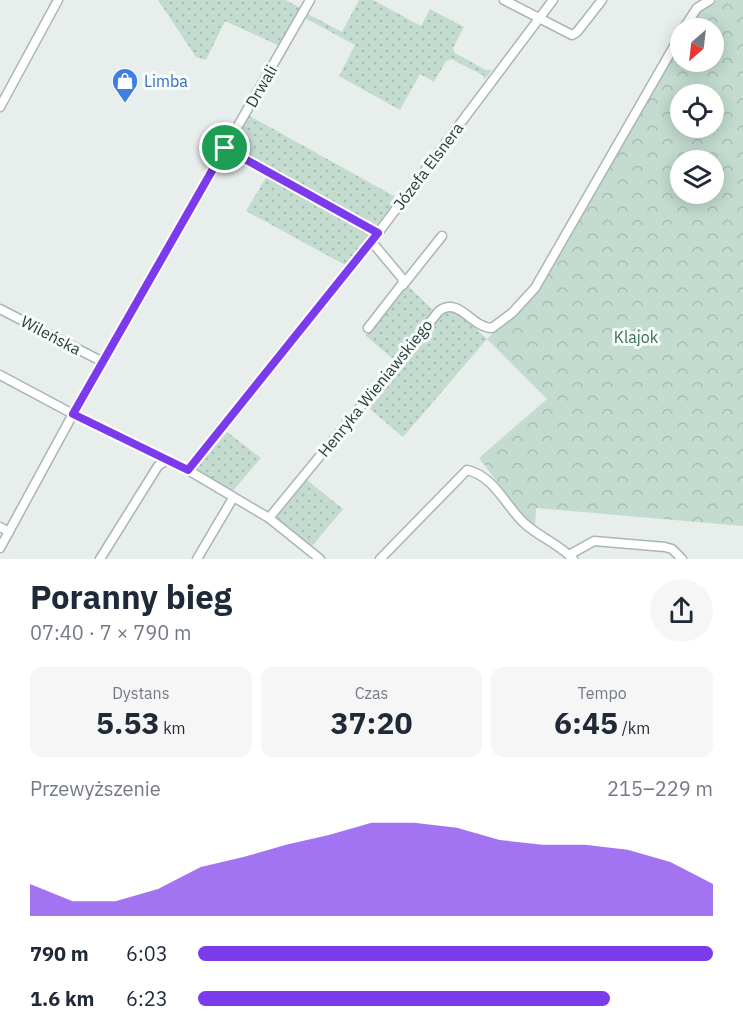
<!DOCTYPE html>
<html lang="pl">
<head>
<meta charset="utf-8">
<style>
  body { margin:0; font-family:"IBM Plex Sans",sans-serif; background:#f6f6f7; color:#1f2937; height:100vh; display:flex; flex-direction:column; font-size:22px; white-space:nowrap }
  * { box-sizing:border-box; margin:0 }
  p { font-size:20px; color:#747a83 }
  .icon { flex:none; width:33px; height:33px; fill:none; stroke:currentColor; stroke-width:2; stroke-linecap:round; stroke-linejoin:round }
  .map { position:relative; height:559px; overflow:hidden }
  .details { display:flex; flex-direction:column; background:#fff; flex:1 }
  .details>* { flex:none }
  .needle { width:39px; rotate:208deg }
  .fabs { position:absolute; left:670px; top:18px; display:grid; gap:12px }
  .fabs a { display:grid; place-items:center; width:54px; height:54px; border-radius:50%; background:#fff; box-shadow:0 3px 15px #0003; font-size:30px }
  .pin { position:absolute; display:grid; place-items:center; width:51px; height:51px; color:#fff; margin:-26px; border:3px solid #fff; border-radius:50%; box-shadow:0 2px 6px #0007 }
  .round { display:grid; place-items:center; flex:none; width:63px; height:63px; border-radius:32px; background:#f6f6f7 }
  .overview { display:flex; align-items:center; justify-content:space-between; height:102px; padding:0 30px }
  h1 { font-size:33px; font-weight:700; line-height:45px }
  .stats { display:grid; grid-template-columns:repeat(3,1fr); gap:9px; height:102px; padding:6px 30px }
  .stats div { display:grid; align-content:center; border-radius:12px; background:#f6f6f7; text-align:center }
  .stats b { font-size:30px; font-weight:700 }
  .stats small { font-size:16px; font-weight:400 }
  .stats p { font-size:16px }
  .chart { height:168px; padding:12px 30px }
  .chart p { display:flex; justify-content:space-between }
  .chart svg { width:100%; height:108px; margin-top:6px; fill:#7c3aed; opacity:.7 }
  ul { padding:0 30px; list-style:none; font-size:20px }
  li { display:grid; grid-template-columns:96px 72px 1fr; align-items:center; height:45px }
  li i { height:15px; border-radius:8px; background:#7c3aed }
  .map>svg:first-child { display:block }
</style>
</head>
<body>
<div class="map">
<svg width="743" height="559" viewBox="0 0 743 559">
  <defs>
    <pattern id="grass-dots" width="8" height="8" patternUnits="userSpaceOnUse" patternTransform="scale(1.5)"><rect width="8" height="8" fill="#c3dccf"/><path d="M2 2h.1M6 6h.1" fill="none" stroke="#a8beb3" stroke-width="1.8" stroke-linecap="round"/></pattern>
    <pattern id="forest-crowns" width="20" height="18" patternUnits="userSpaceOnUse" patternTransform="scale(1.5)"><rect width="20" height="18" fill="#c3dccf"/><path d="M2 6a3 3 0 1 1 6 0M12 15a3 3 0 1 1 6 0" fill="none" stroke="#a8beb3"/></pattern>
  </defs>
  <rect width="100%" height="100%" fill="#e7eeec"/>
  <!-- grass -->
  <g fill="url(#grass-dots)">
    <path d="M158,0H285L301,8L280,46L225,21L206,60L196,57Z"/>
    <path d="M359,0H373L421,26L430,9L464,27L453,48L455,53L486,70H492L484,80V76L452,59L446,61L434,82L420,74L400,110L339,76L355,45L305,18L308,14L342,32Z"/>
    <path d="M248,115L399,199L375,228L230,148Z"/>
    <path d="M267,176L372,234L347,266L246,211Z"/>
    <path d="M407,285L434,311L394,360L365,335Z"/>
    <path d="M455,309L487,339L403,437L364,404L441,314Z"/>
    <path d="M227,432L261,458L232,492L194,471Z"/>
    <path d="M307,480L343,509L312,546L274,517Z"/>
  </g>
  <!-- forest -->
  <path fill="url(#forest-crowns)" fill-rule="evenodd" d="M717,0H743V526L536,508L535,525L524,517L479,458L547,399L487,339L539,290L681,44V62H714V28H690L702,9ZM681,94H714V128H681ZM681,160H714V194H681Z"/>
  <g fill="none" stroke-linecap="round" stroke-linejoin="round">
    <!-- minor casing -->
    <g stroke="#aab6b4" stroke-width="11">
      <g id="minor">
        <path d="M504,0L572,35L577,32L602,0"/>
        <path d="M684,28L697,8L710,0"/>
        <path d="M0,107L58,0"/>
        <path d="M225,148L378,233"/>
        <path d="M403,285L442,236"/>
        <path d="M0,309L103,362"/>
        <path d="M368,328L403,283L402,278L371,241"/>
        <path d="M0,375L73,414L188,470L269,518L320,559"/>
        <path d="M188,470L378,233L553,0"/>
        <path d="M269,518L439,311C459,296 472,328 492,328L512,313L535,288L681,34"/>
        <path d="M0,527L9,532"/>
        <path d="M0,548L73,414L310,0"/>
        <path d="M569,555L594,541L665,547L672,549L682,559"/>
        <path d="M100,559L158,466L167,460"/>
        <path d="M197,559L233,498"/>
        <path d="M380,559L467,470C494,476 505,505 524,523C539,537 559,544 573,559"/>
      </g>
    </g>
    <!-- minor -->
    <use href="#minor" stroke="#fff" stroke-width="8"/>
  </g>
  <g fill="none" stroke-linecap="round" stroke-linejoin="round">
    <!-- route casing -->
    <g stroke="#fff" stroke-width="12">
      <path id="route" d="M225,148L378,233L188,470L73,414Z"/>
    </g>
    <!-- route -->
    <use href="#route" stroke="#7c3aed" stroke-width="8"/>
  </g>
  <!-- icons -->
  <defs>
    <g id="shop-pin" transform="scale(1.35)"><path d="M0 17L-7.5 6A9.5 9.5 0 1 1 7.5 6Z" fill="#3f7fe0" stroke="#f7fbfa"/><path d="M-5-2.5h2.3a2.7 3.5 0 0 1 5.4 0H5L5.5 6h-11ZM-1.5-2.5h3a1.5 2.3 0 0 0-3 0Z" fill="#fff"/></g>
  </defs>
  <g fill-rule="evenodd">
    <use href="#shop-pin" x="125" y="81"/>
  </g>
  <g text-anchor="middle" dominant-baseline="central" stroke-width="6" stroke-linejoin="round" paint-order="stroke">
    <!-- shop labels -->
    <g font-size="16" fill="#366cbe" stroke="#f7fbfa" text-anchor="start">
      <text x="144" y="81">Limba</text>
    </g>
    <!-- street labels -->
    <g font-size="16" fill="#273f3d" stroke="#f7fbfa">
      <text transform="translate(261 86) rotate(-60)">Drwali</text>
      <text transform="translate(428 166) rotate(-53)">Józefa Elsnera</text>
      <text transform="translate(51 335) rotate(28)">Wileńska</text>
      <text transform="translate(375 388) rotate(-51)">Henryka Wieniawskiego</text>
    </g>
    <!-- park labels -->
    <g font-size="16" fill="#367159" stroke="#f7fbfa">
      <text x="636" y="337">Klajok</text>
    </g>
  </g>
</svg>
<div class="fabs">
<a><svg class="needle" viewBox="-14 -14 28 28"><path d="M0-13l5 13h-10z" fill="#e53935"/><path d="M0 13l5-13h-10z" fill="#747a83"/></svg></a>
<a><svg class="icon" aria-label="locate" viewBox="0 0 24 24"><circle cx="12" cy="12" r="6"/><path d="M12 2v4M12 18v4M2 12h4M18 12h4"/></svg></a>
<a><svg class="icon" aria-label="layers" viewBox="0 0 24 24"><path d="M12 4l9 5-9 5-9-5zM3 14l9 5 9-5"/></svg></a>
</div>
<div class="pin" style="left:225px;top:148px;background:#1e9e55"><svg class="icon" aria-label="arrive" viewBox="0 0 24 24"><path d="M6 21V4h12l-3 4 3 4H6"/></svg></div>
</div>
<section class="details">
<div class="overview"><div><h1>Poranny bieg</h1><p>07:40 · 7 × 790 m</p></div><a class="round"><svg class="icon" aria-label="share" viewBox="0 0 24 24"><path d="M12 15V3M7 8l5-5 5 5M5 13v7h14v-7"/></svg></a></div>
<div class="stats">
<div><p>Dystans</p><b>5.53<small> km</small></b></div>
<div><p>Czas</p><b>37:20</b></div>
<div><p>Tempo</p><b>6:45<small> /km</small></b></div>
</div>
<div class="chart"><p><span>Przewyższenie</span>215–229 m</p>
<svg viewBox="0 0 160 44" preserveAspectRatio="none"><path d="M0 44V31L10 38L20 38L30 33L40 24L50 20L60 15L70 11L80 6L90 6L100 8L110 13L120 15L130 15L140 17L150 22L160 31V44z"/></svg>
</div>
<ul>
<li><b>790 m</b>6:03<i style="width:100%"></i></li>
<li><b>1.6 km</b>6:23<i style="width:80%"></i></li>
</ul>
</section>
</body>
</html>
